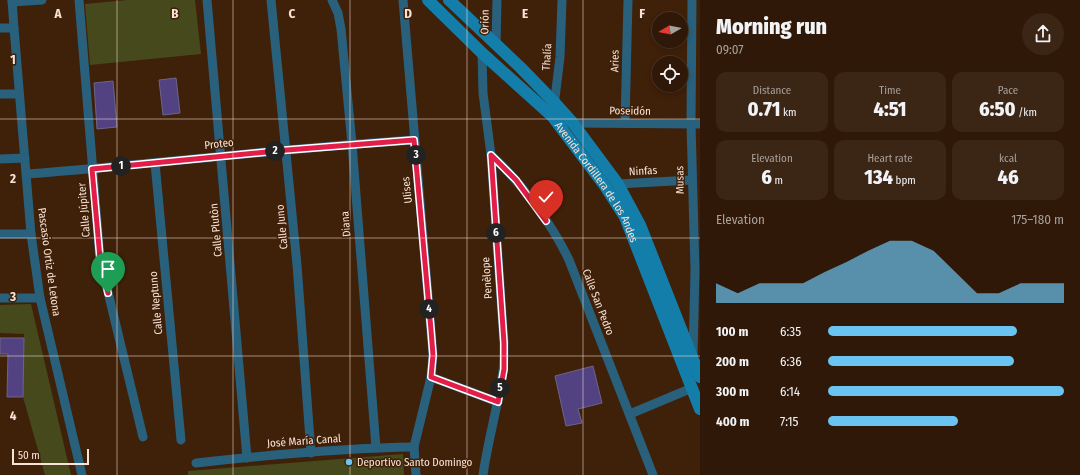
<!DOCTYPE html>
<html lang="en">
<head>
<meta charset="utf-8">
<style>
  body { margin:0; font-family:"Fira Sans Condensed",sans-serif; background:#3b2515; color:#f1f3f6; height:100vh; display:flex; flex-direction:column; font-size:15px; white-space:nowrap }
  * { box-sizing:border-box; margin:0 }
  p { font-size:13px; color:#a7a09b }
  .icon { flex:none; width:22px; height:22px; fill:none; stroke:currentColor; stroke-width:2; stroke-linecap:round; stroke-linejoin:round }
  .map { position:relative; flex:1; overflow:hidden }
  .side { display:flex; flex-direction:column; background:#2f1807; width:380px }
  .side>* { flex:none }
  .needle { width:26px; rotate:260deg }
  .buttons { position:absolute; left:652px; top:12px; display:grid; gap:8px }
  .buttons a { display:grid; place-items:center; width:36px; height:36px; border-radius:50%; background:#2f1807; box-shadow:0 2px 6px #0003,0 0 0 1px #4a3728; font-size:20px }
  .scale { position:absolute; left:12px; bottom:10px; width:77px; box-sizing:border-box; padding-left:4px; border:2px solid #f8e3d6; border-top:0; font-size:11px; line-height:14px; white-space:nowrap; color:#f8e3d6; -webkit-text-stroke:3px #3f2009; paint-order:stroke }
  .pin { position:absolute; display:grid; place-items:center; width:34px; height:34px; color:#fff; margin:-41px -17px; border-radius:50% 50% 50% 0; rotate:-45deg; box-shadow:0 0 4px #0007 }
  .pin .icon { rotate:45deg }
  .km { position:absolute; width:20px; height:20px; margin:-10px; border-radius:50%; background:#222; color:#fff; font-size:11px; line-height:20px; text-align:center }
  .round { display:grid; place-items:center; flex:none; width:42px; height:42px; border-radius:21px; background:#3b2515 }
  .head { display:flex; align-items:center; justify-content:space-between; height:68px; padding:0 16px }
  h1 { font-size:22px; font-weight:800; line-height:30px }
  .metrics { display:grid; grid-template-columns:repeat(3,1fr); gap:6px; height:68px; padding:4px 16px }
  .metrics div { display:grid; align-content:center; border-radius:10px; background:#3b2515; text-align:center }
  .metrics b { font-size:20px; font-weight:800 }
  .metrics small { font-size:11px; font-weight:400 }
  .metrics p { font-size:11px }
  .chart { height:112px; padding:8px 16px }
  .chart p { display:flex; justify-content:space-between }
  .chart svg { width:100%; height:72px; margin-top:4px; fill:#6ac3f1; opacity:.7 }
  ul { padding:0 16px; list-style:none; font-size:13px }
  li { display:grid; grid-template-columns:64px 48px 1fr; align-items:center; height:30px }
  li i { height:10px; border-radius:5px; background:#6ac3f1 }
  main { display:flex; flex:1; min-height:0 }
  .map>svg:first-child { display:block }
</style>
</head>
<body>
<main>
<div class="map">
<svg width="700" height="475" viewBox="0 0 700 475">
  <rect width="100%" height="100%" fill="#3f2009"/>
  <!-- green -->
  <g fill="#46491b">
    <path d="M127,0H195L201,54L90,65L85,4Z"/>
    <path d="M31,304L71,475H45L23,397L24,334L0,333V305Z"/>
    <path d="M403,454L404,475H188V471Z"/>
  </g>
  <!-- building -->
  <g fill="#524282" stroke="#6c658a">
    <path d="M176,78L180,113L163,115L159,80Z"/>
    <path d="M113,81L117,127L97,129L94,83Z"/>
    <path d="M0,338H24L23,397H7L8,354H0Z"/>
    <path d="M593,366L602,403L578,409L582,423L566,426L555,376Z"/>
  </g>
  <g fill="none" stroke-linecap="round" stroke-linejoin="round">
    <!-- street -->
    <g stroke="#29607c" stroke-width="9">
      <path d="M12,0L14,28L31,234L40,298L82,475"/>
      <path d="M79,0L100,259L143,437"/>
      <path d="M207,0L247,458"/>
      <path d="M271,0L297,265L311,453"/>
      <path d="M332,0L338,13L341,29L352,144L376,448"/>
      <path d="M403,0L433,355L431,377L414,447L416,475"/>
      <path d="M692,0L691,124L695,270L693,356"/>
      <path d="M12,2L42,0"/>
      <path d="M0,28H14"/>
      <path d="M496,45L497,0"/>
      <path d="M482,53L483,93L491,155L504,343C504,352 504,362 503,371C498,406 488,440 483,475"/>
      <path d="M0,94H19"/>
      <path d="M554,106L560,57L562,0"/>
      <path d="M568,123L700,124"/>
      <path d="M625,123L628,0"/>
      <path d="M491,155C521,182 552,224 569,260L653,475"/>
      <path d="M0,159L25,158"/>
      <path d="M155,163L181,440"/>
      <path d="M27,174C156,164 285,148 414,140"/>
      <path d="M618,184L692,180"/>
      <path d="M0,234H31"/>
      <path d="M0,298H40"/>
      <path d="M431,377L498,402"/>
      <path d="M630,414L692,388"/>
      <path d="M196,463C268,455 341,448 414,447"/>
    </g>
    <!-- secondary -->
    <g stroke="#147eaa" stroke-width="12">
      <path id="s1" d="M428,0L482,53L552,116L605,186L625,217L700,409"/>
      <path d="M449,0L520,67L554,102L572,122L618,184L640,225L700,377"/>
    </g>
  </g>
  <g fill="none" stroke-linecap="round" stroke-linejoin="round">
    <!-- route casing -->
    <g stroke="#fff" stroke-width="8">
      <path id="route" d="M108,293L100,258L92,169L287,150L414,140L431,330L433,355L431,377L498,402L504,369V343L491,155L516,180L546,221"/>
    </g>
    <!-- route -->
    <use href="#route" stroke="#e11d48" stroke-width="5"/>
  </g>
  <!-- grid -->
  <path fill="none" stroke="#f8e3d6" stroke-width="1" stroke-opacity="0.55" d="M117,0V475M233,0V475M350,0V475M467,0V475M583,0V475M0,119H700M0,238H700M0,356H700"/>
  <!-- markers -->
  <circle fill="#6ac3f1" stroke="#3f2009" stroke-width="1.5" cx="349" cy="462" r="4"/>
  <g text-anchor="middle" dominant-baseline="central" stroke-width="3" stroke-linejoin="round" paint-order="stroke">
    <!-- street labels -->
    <g font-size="11" fill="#f8e3d6" stroke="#3f2009">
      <text transform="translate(485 22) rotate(-89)">Orión</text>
      <text transform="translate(547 57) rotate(-86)">Thalía</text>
      <text transform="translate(615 61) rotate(-89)">Aries</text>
      <text transform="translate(630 111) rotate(1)">Poseidón</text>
      <text transform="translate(219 144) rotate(-6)">Proteo</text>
      <text transform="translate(643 171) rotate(-3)">Ninfas</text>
      <text transform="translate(680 180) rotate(-91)">Musas</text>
      <text stroke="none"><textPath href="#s1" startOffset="250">Avenida Cordillera de los Andes</textPath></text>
      <text transform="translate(407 190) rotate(-96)">Ulises</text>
      <text transform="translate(84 210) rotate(-95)">Calle Júpiter</text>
      <text transform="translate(346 224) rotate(-95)">Diana</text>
      <text transform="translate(282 227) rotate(-95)">Calle Juno</text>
      <text transform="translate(216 230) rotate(-95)">Calle Plutòn</text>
      <text transform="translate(49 262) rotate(82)">Pascasio Ortiz de Letona</text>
      <text transform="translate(487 278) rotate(-94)">Penèlope</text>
      <text transform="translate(598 302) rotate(69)">Calle San Pedro</text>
      <text transform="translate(156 303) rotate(-95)">Calle Neptuno</text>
      <text transform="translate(304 441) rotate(-4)">José María Canal</text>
    </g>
    <!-- poi labels -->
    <g font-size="11" fill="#f8e3d6" stroke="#3f2009" text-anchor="start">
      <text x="357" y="462">Deportivo Santo Domingo</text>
    </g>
  </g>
  <g font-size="13" text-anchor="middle" font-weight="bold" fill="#f8e3d6" stroke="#3f2009" stroke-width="3" stroke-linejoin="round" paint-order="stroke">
    <text x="58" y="18">A</text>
    <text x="175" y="18">B</text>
    <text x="292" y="18">C</text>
    <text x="408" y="18">D</text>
    <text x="525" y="18">E</text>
    <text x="642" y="18">F</text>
    <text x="13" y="64">1</text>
    <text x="13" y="183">2</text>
    <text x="13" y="301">3</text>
    <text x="13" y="420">4</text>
  </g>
</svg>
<div class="buttons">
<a><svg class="needle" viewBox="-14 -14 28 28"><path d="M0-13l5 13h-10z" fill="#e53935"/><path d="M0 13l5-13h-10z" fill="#a7a09b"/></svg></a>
<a><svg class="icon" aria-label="locate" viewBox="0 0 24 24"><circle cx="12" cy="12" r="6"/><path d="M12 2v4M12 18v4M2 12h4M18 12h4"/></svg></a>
</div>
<div class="scale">50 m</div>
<div class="pin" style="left:108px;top:293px;background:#1e9e55"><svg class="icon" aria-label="arrive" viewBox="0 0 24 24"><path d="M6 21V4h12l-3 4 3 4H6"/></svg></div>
<div class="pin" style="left:546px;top:221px;background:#d93025"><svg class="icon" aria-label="check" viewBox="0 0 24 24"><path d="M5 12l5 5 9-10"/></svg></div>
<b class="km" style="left:121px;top:166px">1</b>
<b class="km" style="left:275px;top:151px">2</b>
<b class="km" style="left:416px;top:155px">3</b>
<b class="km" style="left:429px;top:309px">4</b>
<b class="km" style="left:500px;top:388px">5</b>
<b class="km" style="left:496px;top:233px">6</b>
</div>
<section class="side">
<div class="head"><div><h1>Morning run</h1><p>09:07</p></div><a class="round"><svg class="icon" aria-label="share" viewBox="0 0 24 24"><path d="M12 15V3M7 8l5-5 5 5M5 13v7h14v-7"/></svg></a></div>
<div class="metrics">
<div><p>Distance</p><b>0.71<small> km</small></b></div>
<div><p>Time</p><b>4:51</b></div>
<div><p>Pace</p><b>6:50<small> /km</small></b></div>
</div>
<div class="metrics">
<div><p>Elevation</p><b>6<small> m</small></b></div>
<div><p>Heart rate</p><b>134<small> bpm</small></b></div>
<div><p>kcal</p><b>46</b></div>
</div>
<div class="chart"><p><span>Elevation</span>175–180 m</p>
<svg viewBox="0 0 160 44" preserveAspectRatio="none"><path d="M0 44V32L10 38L20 32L30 32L40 32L50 25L60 19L70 12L80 6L90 6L100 12L110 25L120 38L130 38L140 32L150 32L160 32V44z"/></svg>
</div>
<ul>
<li><b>100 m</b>6:35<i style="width:80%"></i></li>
<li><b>200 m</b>6:36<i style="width:79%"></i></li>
<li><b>300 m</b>6:14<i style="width:100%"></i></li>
<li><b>400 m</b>7:15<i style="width:55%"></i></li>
</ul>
</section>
</main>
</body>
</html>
